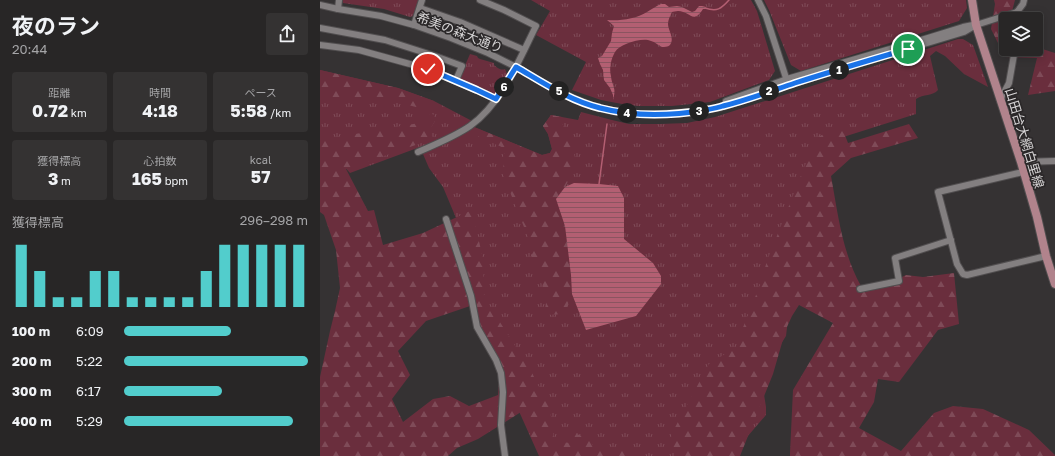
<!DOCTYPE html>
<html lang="ja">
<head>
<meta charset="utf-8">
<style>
  body { margin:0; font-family:"Golos Text","Noto Sans JP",sans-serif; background:#343232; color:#f1f3f6; height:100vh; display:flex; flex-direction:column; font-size:15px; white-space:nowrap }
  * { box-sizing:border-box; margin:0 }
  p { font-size:13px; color:#a5a5a7 }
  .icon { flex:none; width:22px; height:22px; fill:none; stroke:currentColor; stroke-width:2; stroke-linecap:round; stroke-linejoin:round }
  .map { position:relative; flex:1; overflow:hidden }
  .details { display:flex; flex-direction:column; background:#282626; width:320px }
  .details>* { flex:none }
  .controls { position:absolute; left:679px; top:12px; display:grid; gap:8px }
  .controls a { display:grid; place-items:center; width:44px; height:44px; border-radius:4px; background:#282626; box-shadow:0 2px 10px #0003,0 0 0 1px #444343; font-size:20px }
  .pin { position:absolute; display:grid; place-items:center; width:34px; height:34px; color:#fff; margin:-17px; border:2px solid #fff; border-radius:50%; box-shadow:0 1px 4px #0007 }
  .km { position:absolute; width:20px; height:20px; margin:-10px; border-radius:50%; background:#222; color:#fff; font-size:11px; line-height:20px; text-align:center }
  .round { display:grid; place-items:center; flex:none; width:42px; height:42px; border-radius:4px; background:#343232 }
  .summary { display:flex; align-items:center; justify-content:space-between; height:68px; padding:0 12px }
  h1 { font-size:22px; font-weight:700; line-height:30px }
  .figures { display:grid; grid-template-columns:repeat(3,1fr); gap:6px; height:68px; padding:4px 12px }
  .figures div { display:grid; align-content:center; border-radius:4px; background:#343232; text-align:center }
  .figures b { font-size:17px; font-weight:700 }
  .figures small { font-size:11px; font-weight:400 }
  .figures p { font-size:11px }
  .chart { height:112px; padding:8px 12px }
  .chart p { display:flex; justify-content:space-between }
  .chart svg { width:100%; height:72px; margin-top:4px; stroke:#52cdcc; stroke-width:6 }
  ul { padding:0 12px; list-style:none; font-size:13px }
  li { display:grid; grid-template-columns:64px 48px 1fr; align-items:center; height:30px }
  li i { height:10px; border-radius:5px; background:#52cdcc }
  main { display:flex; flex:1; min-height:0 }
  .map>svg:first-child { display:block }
</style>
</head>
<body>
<main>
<section class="details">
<div class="summary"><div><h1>夜のラン</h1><p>20:44</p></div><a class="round"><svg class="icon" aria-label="share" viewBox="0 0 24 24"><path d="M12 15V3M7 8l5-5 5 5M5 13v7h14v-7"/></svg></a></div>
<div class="figures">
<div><p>距離</p><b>0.72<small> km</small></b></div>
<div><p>時間</p><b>4:18</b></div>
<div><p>ペース</p><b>5:58<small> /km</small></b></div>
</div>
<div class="figures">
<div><p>獲得標高</p><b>3<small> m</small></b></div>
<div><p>心拍数</p><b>165<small> bpm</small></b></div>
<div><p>kcal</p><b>57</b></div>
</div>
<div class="chart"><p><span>獲得標高</span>296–298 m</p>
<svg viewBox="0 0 160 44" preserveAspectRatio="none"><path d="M5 44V6M15 44V22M25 44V38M35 44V38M45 44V22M55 44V22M65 44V38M75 44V38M85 44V38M95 44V38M105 44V22M115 44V6M125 44V6M135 44V6M145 44V6M155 44V6"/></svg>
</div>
<ul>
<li><b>100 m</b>6:09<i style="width:58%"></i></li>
<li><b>200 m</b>5:22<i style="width:100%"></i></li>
<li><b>300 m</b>6:17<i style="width:53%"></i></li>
<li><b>400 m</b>5:29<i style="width:92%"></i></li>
</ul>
</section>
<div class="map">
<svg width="735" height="456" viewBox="0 0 735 456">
  <defs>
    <pattern id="grass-tufts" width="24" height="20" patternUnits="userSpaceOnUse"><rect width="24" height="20" fill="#6a2e3d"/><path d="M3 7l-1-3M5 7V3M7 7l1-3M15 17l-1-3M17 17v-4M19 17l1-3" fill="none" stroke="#7f4b58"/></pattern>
    <pattern id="forest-firs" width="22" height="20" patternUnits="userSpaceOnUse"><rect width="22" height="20" fill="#6a2e3d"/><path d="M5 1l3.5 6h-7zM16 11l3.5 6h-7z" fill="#7f4b58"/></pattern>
    <pattern id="water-rules" width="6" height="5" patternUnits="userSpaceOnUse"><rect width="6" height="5" fill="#b35f72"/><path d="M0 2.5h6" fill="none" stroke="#8b5460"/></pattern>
  </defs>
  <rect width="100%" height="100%" fill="#353233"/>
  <!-- grass -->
  <g fill="url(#grass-tufts)">
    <path d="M22,0H99L93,16L90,17L64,9L23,3Z"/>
    <path d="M211,0H431L437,11L455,71L449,80L390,102L352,106H318L302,104L281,100L252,90L266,62L216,35L230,11Z"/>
    <path d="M444,0H646L647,8L639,21L481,71L471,65L449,10Z"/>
    <path d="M638,39H643L653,45L668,87L644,74L625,56L616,51L610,56L618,90C613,96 603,94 596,99V114L517,139L468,319L466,336L454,355L442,382L446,407V415L421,444L416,456H219L172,351L144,237L123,187L109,168L100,147L30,173L12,153L0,158V70L78,88L114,101L152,121L149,123L154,127L222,155L230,153L232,149L228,134L223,126L231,115L258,120L261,112L292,120L309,124H340L367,123L395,117Z"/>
    <path d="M150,54L157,56L158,58L160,59L174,63V65C177,67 180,71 185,69L187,74L176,94L174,95L141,80L140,77Z"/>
  </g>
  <!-- forest -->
  <g fill="url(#forest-firs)" fill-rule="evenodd">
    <path d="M674,0H695L690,19H686V49H716V47L735,53V91L708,95L717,58L685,57L671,29L675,4Z"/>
    <path d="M0,70L78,88L114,101L108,110L64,99L0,97Z"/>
    <path d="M110,113L114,115L115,121L110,129L113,139L26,169L48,211L54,210L63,245L103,233L152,210L163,259L164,297L211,371L220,389L225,388L230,409L234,441L250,443L253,433L269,438L274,448L289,450L304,445L313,456H220L201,412L158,439L137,448L128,456H0V377L10,331L15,311L20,288L16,250L4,215L0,212V140L105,122ZM153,305L159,325L180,368L178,395L149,406L130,396L113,399L83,422L72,399L90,375L78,351L106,321Z"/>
    <path d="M231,115L242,117L241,120L255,157L251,176L245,187L236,199L245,226L251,275L252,294L244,314L224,315L227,297L212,260V247L184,177L183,157L186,149L151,133L154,127L222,155L230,153L232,149L228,134L223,126Z"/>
    <path d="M589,124L598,138L531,158L511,176C518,214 522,252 541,286L572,282L586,275L603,277L634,273L639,324L618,330L579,382L558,379L554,402L539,428L581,451L614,413L633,406L663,409L709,430L735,455V456H470V453L473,390L513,323L479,305L472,316L466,329L453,374L420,456H355L351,435L389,364L418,346L422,330L440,285L447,261L484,168L498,137L521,125L528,143Z"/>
  </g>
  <!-- water -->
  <g fill="url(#water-rules)">
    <path d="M341,4H345L349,7L357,6L362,7L372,12L375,11L379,6H382L386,7L385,9H383C373,25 370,11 358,11C356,11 353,12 352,12C350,16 348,20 348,24C348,30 355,39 350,45C348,47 344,47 342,47C338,45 335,42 331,41C322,37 300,44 295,52C291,59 289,68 291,76C292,87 297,87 293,100V95L290,88L284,80L283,70L280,64L278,58L282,56L291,41L292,33L294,26L287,20C300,21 316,19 327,12C332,9 336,6 341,4Z"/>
    <path d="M254,183L279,184L298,186L304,198V239L333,263L341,276V284L316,316L266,330L252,294L251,275L245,226L236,199L245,187Z"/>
  </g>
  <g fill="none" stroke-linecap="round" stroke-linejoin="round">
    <!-- stream -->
    <g stroke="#b35f72" stroke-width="1.5">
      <path d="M385,8C397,12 401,9 409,0"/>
      <path d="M279,184L287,124"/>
    </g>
    <!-- minor casing -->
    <g stroke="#514e4f" stroke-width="8">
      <g id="minor">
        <path d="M438,0L446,16L467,81"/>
        <path d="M0,5L18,9L61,16L94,25L131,38L168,53L196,67L227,85L253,98L278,108L303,113L326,115L371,112L402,107L468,85L644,32L656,25L697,12"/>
        <path d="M100,8L140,22L204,50"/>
        <path d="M18,9L19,0"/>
        <path d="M700,19L697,12L703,4L704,0"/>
        <path d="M94,25L102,0"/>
        <path d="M0,28L65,40L115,56L142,66L136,80"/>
        <path d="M0,45L39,50L108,69L157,90L176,99"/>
        <path d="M680,100L689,83L695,49"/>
        <path d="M406,101L467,79L608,38L643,27L653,25"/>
        <path d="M98,152C116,144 134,137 150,126C182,103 199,60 216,26L184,10L160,0"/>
        <path d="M701,162L735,161"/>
        <path d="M703,172L618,192L637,264L643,274L647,275L726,256"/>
        <path d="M126,219L151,296L157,327L176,360L181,373L183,392L181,425L185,456"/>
        <path d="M540,289L579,281L575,258L631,240"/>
      </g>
    </g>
    <!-- major casing -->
    <g stroke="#514e4f" stroke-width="10">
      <path id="major" d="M652,0L656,25L701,162L717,217L726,256L735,284"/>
    </g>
    <!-- minor -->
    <use href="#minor" stroke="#837f80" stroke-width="6"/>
    <!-- major -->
    <use href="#major" stroke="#b1838c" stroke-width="8"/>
  </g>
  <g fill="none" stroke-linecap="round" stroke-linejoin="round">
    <!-- route casing -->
    <g stroke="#fff" stroke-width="8">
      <path id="route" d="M108,69L157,90L176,99L196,67C222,82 250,101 280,108C315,117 350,116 385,110C391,109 397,108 403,106C427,100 451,91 475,83C513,71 550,60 588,49"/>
    </g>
    <!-- route -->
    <use href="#route" stroke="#1a73e8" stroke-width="5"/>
  </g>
  <g text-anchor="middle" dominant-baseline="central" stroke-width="3.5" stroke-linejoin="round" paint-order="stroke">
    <!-- street labels -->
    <g font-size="13" fill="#d7d5d6" stroke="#2b2829">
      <text transform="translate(140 32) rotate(21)">希美の森大通り</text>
      <text transform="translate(705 138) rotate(73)">山田台大網白里線</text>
    </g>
  </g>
</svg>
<div class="controls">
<a><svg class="icon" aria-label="layers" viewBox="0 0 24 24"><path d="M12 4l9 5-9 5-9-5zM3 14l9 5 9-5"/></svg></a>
</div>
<div class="pin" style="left:588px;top:49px;background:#1e9e55"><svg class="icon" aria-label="arrive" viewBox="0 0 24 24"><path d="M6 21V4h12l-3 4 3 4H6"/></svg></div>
<div class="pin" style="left:108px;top:69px;background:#d93025"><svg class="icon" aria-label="check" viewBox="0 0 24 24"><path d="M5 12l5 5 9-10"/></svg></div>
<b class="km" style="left:519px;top:70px">1</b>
<b class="km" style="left:449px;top:91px">2</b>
<b class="km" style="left:379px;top:111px">3</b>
<b class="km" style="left:307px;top:113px">4</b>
<b class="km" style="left:239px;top:91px">5</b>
<b class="km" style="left:184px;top:87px">6</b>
</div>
</main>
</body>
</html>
